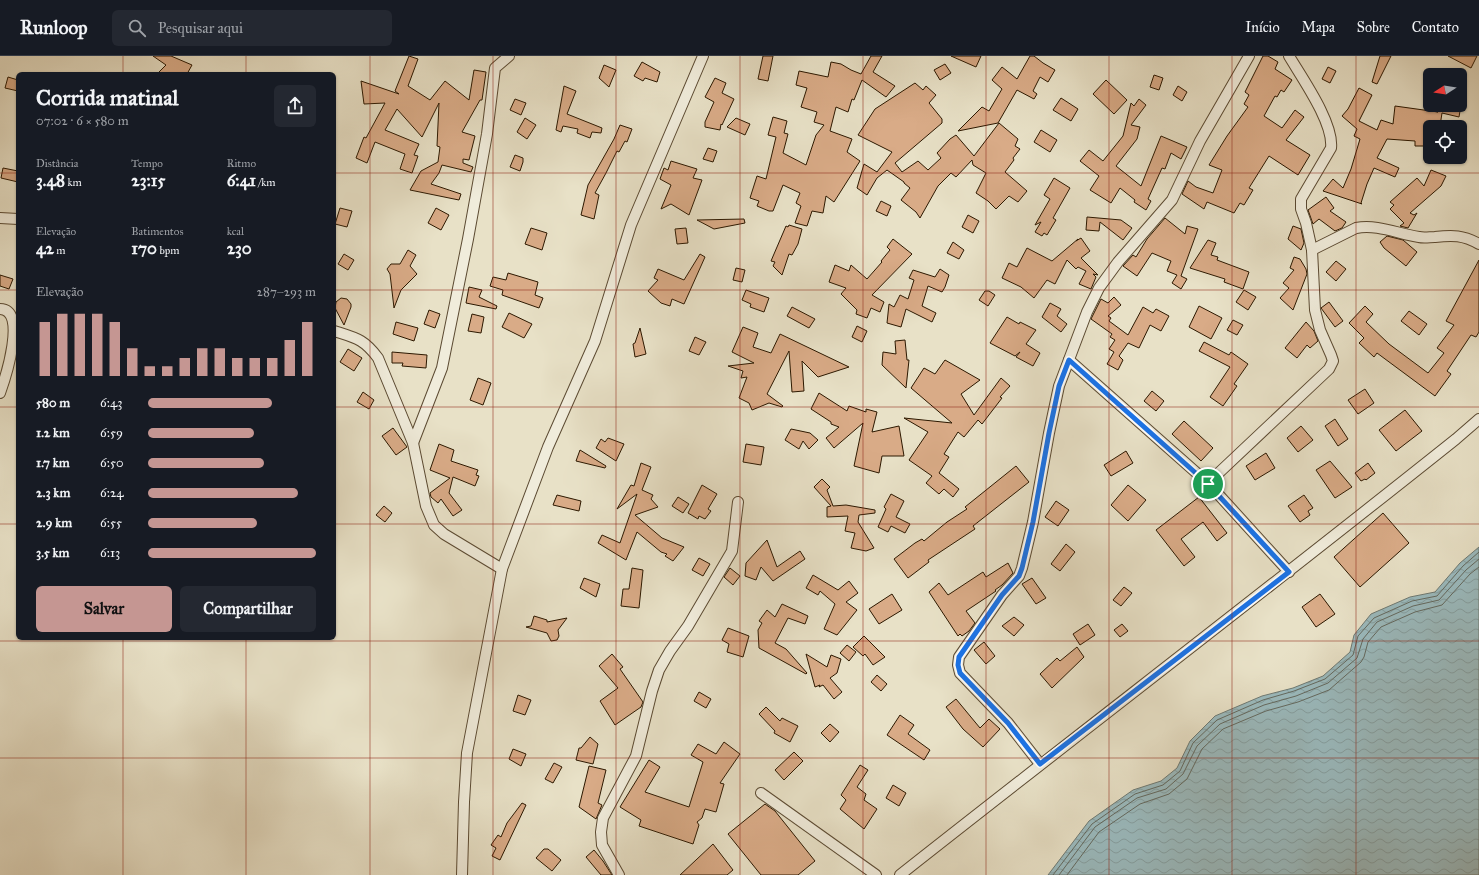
<!DOCTYPE html>
<html lang="pt">
<head>
<meta charset="utf-8">
<style>
  body { margin:0; font-family:"IM FELL Great Primer",serif; background:#242831; color:#f1f3f6; height:100vh; display:flex; flex-direction:column; font-size:15px; white-space:nowrap }
  * { box-sizing:border-box; margin:0 }
  p { font-size:13px; color:#9ea1a6 }
  .icon { flex:none; width:22px; height:22px; fill:none; stroke:currentColor; stroke-width:2; stroke-linecap:round; stroke-linejoin:round }
  .map { position:relative; flex:1; overflow:hidden }
  .sheet { position:absolute; left:16px; top:16px; width:320px; height:568px; display:flex; flex-direction:column; background:#171b24; border-radius:6px; box-shadow:0 1px 3px #0004 }
  .sheet>* { flex:none }
  .needle { width:26px; rotate:258deg }
  .fabs { position:absolute; left:1423px; top:12px; display:grid; gap:8px }
  .fabs a { display:grid; place-items:center; width:44px; height:44px; border-radius:6px; background:#171b24; box-shadow:0 1px 3px #0004; font-size:20px }
  .pin { position:absolute; display:grid; place-items:center; width:34px; height:34px; color:#fff; margin:-17px; border:2px solid #fff; border-radius:50%; box-shadow:0 1px 4px #0007 }
  .round { display:grid; place-items:center; flex:none; width:42px; height:42px; border-radius:6px; background:#242831 }
  .overview { display:flex; align-items:center; justify-content:space-between; height:68px; padding:0 20px }
  h1 { font-size:22px; font-weight:800; line-height:30px }
  .figures { display:grid; grid-template-columns:repeat(3,1fr); gap:6px; height:68px; padding:4px 20px }
  .figures div { display:grid; align-content:center }
  .figures b { font-size:17px; font-weight:800 }
  .figures small { font-size:11px; font-weight:400 }
  .figures p { font-size:11px }
  .chart { height:112px; padding:8px 20px }
  .chart p { display:flex; justify-content:space-between }
  .chart svg { width:100%; height:72px; margin-top:4px; stroke:#c59692; stroke-width:6 }
  .action { display:flex; gap:8px; margin-top:auto; padding:8px 20px }
  .action a { flex:1; height:46px; border-radius:6px; background:#c59692; color:#111; font-size:16px; font-weight:800; line-height:46px; text-align:center }
  .action a+a { background:#242831; color:#f1f3f6 }
  ul { padding:0 20px; list-style:none; font-size:13px }
  li { display:grid; grid-template-columns:64px 48px 1fr; align-items:center; height:30px }
  li i { height:10px; border-radius:5px; background:#c59692 }
  header { display:flex; align-items:center; gap:24px; box-sizing:border-box; height:56px; padding:0 20px; background:#171b24; border-bottom:1px solid #363941 }
  header strong { font-size:19px }
  nav { display:flex; gap:22px; margin-inline-start:auto; font-size:14px }
  .search { width:280px; height:36px; background:#242831; display:flex; align-items:center; gap:10px; box-sizing:border-box; padding:0 14px; border-radius:6px; color:#9ea1a6; font-size:15px }
  .map>svg:first-child { display:block }
</style>
</head>
<body>
<header>
<strong>Runloop</strong>
<div class="search"><svg class="icon" aria-label="search" viewBox="0 0 24 24"><circle cx="10" cy="10" r="6"/><path d="M15 15l6 6"/></svg>Pesquisar aqui</div>
<nav><a>Início</a><a>Mapa</a><a>Sobre</a><a>Contato</a></nav>
</header>
<div class="map">
<svg width="1479" height="819" viewBox="0 0 1479 819">
  <defs>
    <pattern id="water-waves" width="16" height="10" patternUnits="userSpaceOnUse"><rect width="16" height="10" fill="#9bbbbf"/><path d="M0 5q4-4 8 0t8 0" fill="none" stroke="#86a0a2"/></pattern>
  </defs>
  <rect width="100%" height="100%" fill="#e8e1c7"/>
  <filter id="stains"><feTurbulence type="fractalNoise" baseFrequency=".005" numOctaves="4"/><feColorMatrix values="0 0 0 0 .2 0 0 0 0 .09 0 0 0 0 .02 0 0 0 .5 -.17"/></filter>
  <radialGradient id="worn" r=".72"><stop offset=".6" stop-color="#630" stop-opacity="0"/><stop offset="1" stop-color="#630" stop-opacity=".3"/></radialGradient>
  <!-- water -->
  <path fill="url(#water-waves)" stroke="#6f7a73" d="M1479,491V819H1048L1089,765L1133,734L1161,725L1177,712L1190,685L1215,660L1262,640L1293,632L1323,620L1350,596L1354,579L1371,558L1410,541L1435,536L1460,507Z"/>
  <g fill="none" stroke-linecap="round" stroke-linejoin="round">
    <!-- shore -->
    <g stroke="#646a60" stroke-width="1">
      <path d="M1053,819L1092,768L1135,738L1163,729L1180,715L1193,687L1217,664L1263,644L1294,635L1325,623L1353,599L1358,580L1374,562L1412,545L1437,540L1463,510L1479,496"/>
      <path d="M1059,819L1095,771L1137,742L1166,733L1183,718L1197,690L1220,668L1264,649L1296,640L1328,627L1357,602L1363,583L1377,566L1413,550L1439,544L1466,514L1479,503"/>
      <path d="M1067,819L1099,776L1140,748L1169,738L1187,723L1202,693L1223,673L1266,655L1298,646L1329,634L1361,606L1364,601L1368,586L1381,571L1415,556L1442,549L1470,518L1479,511"/>
    </g>
  </g>
  <!-- building -->
  <g fill="#d9ab87" stroke="#2c1800">
    <path d="M153,0H171L192,9L187,18H157L166,9Z"/>
    <path d="M409,0L418,3L408,30L430,44L445,25L469,44L474,14L486,16L482,44H480L462,76L475,80L469,104L463,103V107L473,111L471,116L442,109L439,117L431,128L461,138L459,144L410,134L421,115L438,106L440,91L437,90L439,47L422,81L397,53L385,74L419,88L414,99L418,100L412,117L400,113L405,98L375,86L367,107L356,102L364,81L366,82L385,47L364,48L361,25L399,38L395,35Z"/>
    <path d="M763,0H773L768,25L758,23Z"/>
    <path d="M871,0H882L873,16L895,30L886,41L862,24L854,44L852,43L848,56L836,51L830,75L852,83L847,96L860,105L834,146L826,140L823,157L812,155L807,170L795,167L801,150L796,147L800,137L783,129L773,155H769L757,150L759,145L750,142L757,120L766,123L776,81L768,79L773,61L787,65L784,77L788,78L783,97L806,109L816,79L824,69L814,66L817,56L801,51L807,32L796,29L799,15L828,21L831,6L841,8L851,14L861,18Z"/>
    <path d="M951,0H981L976,11Z"/>
    <path d="M1030,0H1034L1043,7L1055,14L1048,26L1040,21L1033,35L1037,38L1034,43L1017,34L998,67L958,75L982,51L989,55L1002,33L992,24L1002,11L1017,23Z"/>
    <path d="M1263,0H1268L1278,6L1275,13L1292,24L1284,36L1281,34L1277,41L1275,40L1264,60L1282,72L1295,54L1304,61L1286,84L1310,99L1298,119L1269,100L1249,132L1253,134L1244,149L1240,147L1234,157L1207,146L1204,153L1182,138L1188,125L1196,131L1213,137L1222,114L1209,109L1227,80L1248,51L1244,48L1249,39L1245,36Z"/>
    <path d="M1380,0H1391L1377,28L1372,26Z"/>
    <path d="M1448,0H1477L1471,12Z"/>
    <path d="M642,6L660,16L657,26L645,22L643,25L634,20Z"/>
    <path d="M945,8L951,17L940,24L934,14Z"/>
    <path d="M604,9L616,14L609,31L599,22Z"/>
    <path d="M1328,11L1336,15L1330,27L1322,23Z"/>
    <path d="M1154,19L1163,22L1159,34L1150,31Z"/>
    <path d="M8,21L18,24V35L5,32Z"/>
    <path d="M715,22L726,27L722,37L734,43L722,69L721,68L720,74L705,71V66L714,46L705,41Z"/>
    <path d="M1106,24L1127,44L1114,58L1093,38Z"/>
    <path d="M915,27L923,34L926,30L936,39L929,47L942,63V67L895,107L902,116L918,105L928,114L941,102L937,97L950,83L956,79L974,100L999,67L1018,83L1015,90L1020,93L1013,102L1014,104L1005,116L1027,135L1018,146L1009,140L996,153L988,145L976,137L986,117L973,109L972,104L956,121L951,117L938,130L920,162L916,156L901,144L910,132L904,127V126L887,114L877,122L867,139L857,132L864,108L877,116L892,96L858,79L875,53Z"/>
    <path d="M564,30L576,35L567,58L602,72L601,77L592,76L590,82L577,77L578,73L563,70L561,76L556,74Z"/>
    <path d="M1178,30L1187,36L1182,45L1173,39Z"/>
    <path d="M1359,32L1372,39L1359,65L1377,74L1381,64L1393,68L1395,50L1438,56L1425,53V49H1461L1459,61L1442,57L1440,70L1426,67L1425,90H1415V85L1387,83L1377,102L1399,112L1395,121L1374,112L1367,128L1361,147L1362,148L1323,135L1333,123L1343,132L1351,113L1360,83L1354,80L1357,73L1342,60L1348,53Z"/>
    <path d="M1061,42L1078,53L1071,65L1053,54Z"/>
    <path d="M515,43L526,47L521,59L510,54Z"/>
    <path d="M1139,43L1146,49L1131,69L1140,71L1137,83L1116,110L1141,130L1161,80L1187,91L1181,103L1171,97L1165,113L1162,112L1148,143L1151,145L1146,154L1134,146L1135,144L1120,132L1111,147L1090,134L1099,120L1080,105L1089,94L1103,105L1123,80L1131,47L1134,50Z"/>
    <path d="M525,62L536,69L527,83L517,76Z"/>
    <path d="M736,62L750,68L745,79L727,71Z"/>
    <path d="M620,69L632,73L627,86L625,85L619,96L617,95L606,117L595,137L599,139L594,163L581,159L588,129L614,83Z"/>
    <path d="M1041,74L1057,84L1050,96L1034,86Z"/>
    <path d="M708,92L717,95L713,106L703,103Z"/>
    <path d="M515,99L523,102V106L520,115L510,111Z"/>
    <path d="M671,105L697,113L693,122L702,124L689,159L671,148L661,153L671,129L660,123L664,112L668,114Z"/>
    <path d="M3,112L18,115V126L1,122Z"/>
    <path d="M1431,114L1446,120L1441,130L1410,157L1414,159L1417,157L1408,172L1400,170L1404,167L1390,153L1394,149L1390,146L1417,122L1424,130Z"/>
    <path d="M1054,122L1070,132L1053,162L1056,164L1047,179L1044,177L1042,180L1035,176L1041,166L1035,169L1050,143L1044,139Z"/>
    <path d="M1326,141L1334,152L1330,155L1346,166L1342,172L1335,175L1319,163L1313,168L1308,154Z"/>
    <path d="M881,145L891,150L887,160L876,155Z"/>
    <path d="M340,152L352,155L347,171L335,168Z"/>
    <path d="M436,152L449,159L441,174L428,167Z"/>
    <path d="M968,159L979,165L973,177L962,171Z"/>
    <path d="M1087,161L1121,164L1132,172L1123,184L1100,166L1099,175L1086,174Z"/>
    <path d="M1165,162L1185,178L1187,170L1198,173L1181,220L1187,223L1181,233L1172,227L1177,219L1167,215L1171,205L1152,197L1137,220L1123,210L1133,199L1136,201L1147,183Z"/>
    <path d="M744,163L745,167L714,173L697,164Z"/>
    <path d="M789,169L802,173L798,188L792,199L789,198L782,219L773,210L775,206L771,205L786,170L788,171Z"/>
    <path d="M1293,170L1301,173L1304,187L1301,194L1288,183Z"/>
    <path d="M531,172L547,177L542,194L525,188Z"/>
    <path d="M686,172L688,187L677,188L675,173Z"/>
    <path d="M1387,180L1403,184L1417,196L1406,210L1384,192L1380,186Z"/>
    <path d="M1081,182L1090,195L1081,202L1098,219L1093,218L1096,221L1091,233L1079,228L1086,215L1078,211L1076,213L1067,204L1055,228L1047,224L1034,242L1021,231L1002,222L1009,207L1017,211L1027,192L1052,205L1078,183L1076,185Z"/>
    <path d="M893,183L912,198L872,239L884,246L880,256L871,252L867,262L856,258L857,254L841,238L846,232L829,226L835,209L849,215L851,209L867,223L882,206L881,205L890,194L887,191Z"/>
    <path d="M1208,184L1216,187L1211,199L1218,201L1217,204L1249,216L1243,233L1224,226L1225,223L1190,212Z"/>
    <path d="M953,186L964,194L959,203L947,197Z"/>
    <path d="M408,194L416,199L410,210L417,218L401,234L394,252L390,218L387,213L391,208H400Z"/>
    <path d="M344,198L354,204L348,214L338,208Z"/>
    <path d="M700,198L705,201L684,248L672,243L670,250L661,247L648,235L658,224L654,222L658,213L684,224Z"/>
    <path d="M1294,201L1300,203L1306,213L1307,218L1293,254L1280,242L1289,232L1283,227L1294,214L1290,212Z"/>
    <path d="M1479,204V276L1476,281L1471,279L1447,315L1451,318L1435,340L1377,297L1374,301L1359,287L1364,282L1349,267L1365,250L1373,258L1366,266L1389,288L1428,317L1444,297L1437,292L1454,269L1446,265Z"/>
    <path d="M1336,205L1346,213L1336,225L1326,216Z"/>
    <path d="M736,212L745,214L742,226L733,224Z"/>
    <path d="M940,213L949,219L945,231L942,236L928,230L922,250L936,257L932,266L906,253L901,271L887,267L889,248L894,251L900,239L908,243L914,224L909,222L913,214L935,221Z"/>
    <path d="M508,217L538,226L535,239L543,242L539,252L502,239L503,234L490,230L493,221L506,224Z"/>
    <path d="M0,219L13,223L9,233L0,230Z"/>
    <path d="M469,231L482,234L479,241L497,250L496,253L466,247Z"/>
    <path d="M746,234L769,242L764,256L750,251L751,248L742,244Z"/>
    <path d="M1244,234L1256,241L1248,254L1236,246Z"/>
    <path d="M985,235H989L995,239L988,250L979,244Z"/>
    <path d="M1114,241L1121,249L1108,260L1111,262L1109,265L1128,279L1143,251L1153,257L1156,253L1169,260L1161,275L1150,269L1139,292L1128,287L1119,300L1123,304L1118,314L1107,308L1114,296L1109,293L1115,284L1110,281L1112,278L1091,263L1101,243L1108,247Z"/>
    <path d="M341,242L347,243L351,248V251L344,269L335,252L336,246Z"/>
    <path d="M1329,246L1343,265L1335,271L1321,252Z"/>
    <path d="M1050,247L1061,253L1057,260L1067,268L1061,276L1042,261Z"/>
    <path d="M1199,250L1222,262L1211,283L1189,271Z"/>
    <path d="M792,251L815,263L809,272L787,260Z"/>
    <path d="M429,254L440,258L435,272L424,268Z"/>
    <path d="M1409,255L1427,268L1419,279L1401,265Z"/>
    <path d="M509,257L532,268L524,282L502,271Z"/>
    <path d="M472,258L484,261L481,277L468,275Z"/>
    <path d="M1007,261L1019,268L1020,266L1036,274L1026,288L1040,297L1033,310L1016,301L1020,296L1015,300L990,287Z"/>
    <path d="M1233,264L1243,269L1237,279L1227,274Z"/>
    <path d="M396,266L418,272L414,285L393,278Z"/>
    <path d="M1306,266L1314,275L1318,285L1310,292L1307,289L1297,302L1285,292Z"/>
    <path d="M857,270L867,275L862,286L852,281Z"/>
    <path d="M743,271L758,277L753,291L771,297L780,278L849,311L818,321L802,305L804,335L792,336L789,295L767,338L783,350L782,351L769,347L752,354L749,347L739,342L747,321L741,322L743,315L728,310L754,307L732,296Z"/>
    <path d="M640,272L646,298L635,301L633,288L635,287Z"/>
    <path d="M695,281L706,286L699,299L689,295Z"/>
    <path d="M905,284L907,304H909L906,332L882,309L883,296L896,298L895,285Z"/>
    <path d="M1204,286L1229,299L1231,296L1248,308L1234,328L1237,330L1223,350L1210,341L1230,311L1199,295Z"/>
    <path d="M348,293L362,302L354,315L340,306Z"/>
    <path d="M392,296L427,299L426,312L402,310L403,307H392Z"/>
    <path d="M945,304L980,324L961,338L974,359L1001,322L1010,330L1000,341L1002,342L982,368L978,364L964,381L958,376L944,398L949,401L939,417L959,433L953,441L944,433L939,438L926,427L932,420L909,404L928,376L904,362L952,367L911,332L924,312L935,318Z"/>
    <path d="M478,322L491,327L483,349L470,344Z"/>
    <path d="M1365,333L1374,347L1358,358L1348,344Z"/>
    <path d="M1152,335L1164,345L1156,355L1144,345Z"/>
    <path d="M363,336L374,344L369,353L357,346Z"/>
    <path d="M819,337L847,355L849,350L866,356V353L877,356L872,376L899,370L904,400H882L879,417L854,410L863,367L834,392L826,382L839,371L831,368V366L811,353Z"/>
    <path d="M1405,354L1422,375L1396,395L1379,374Z"/>
    <path d="M1335,363L1348,383L1338,390L1325,370Z"/>
    <path d="M1184,365L1213,392L1201,405L1172,378Z"/>
    <path d="M1301,370L1313,384L1298,396L1287,382Z"/>
    <path d="M393,372L407,391L396,399L382,380Z"/>
    <path d="M791,373L810,377L818,384L809,393L803,385L799,393L785,384Z"/>
    <path d="M608,382L624,388L616,405L596,392L601,383L605,386Z"/>
    <path d="M439,388L454,394L451,405L478,414L476,419L479,420L475,430L453,421L449,437L462,454L453,460L441,443L438,447L431,441L430,437L450,422L430,414Z"/>
    <path d="M746,388L764,391L761,409L743,406Z"/>
    <path d="M580,394L606,410L605,412L576,405Z"/>
    <path d="M1126,395L1133,407L1111,420L1104,409Z"/>
    <path d="M1266,397L1275,412L1255,424L1246,410Z"/>
    <path d="M1330,405L1352,431L1335,442L1316,414Z"/>
    <path d="M641,407L651,411L642,434L653,439L651,443L658,451L635,459L662,482L684,491L673,505L665,500L667,498L661,496L637,476L626,504L598,487L602,479L620,487L637,438L617,453L631,429L634,430Z"/>
    <path d="M1368,407L1375,417L1366,424L1365,423L1361,425L1355,417Z"/>
    <path d="M1016,410L1029,426L973,470L975,473L928,504L929,506L908,522L894,503L915,487L922,483L924,485L947,466L967,453L965,451Z"/>
    <path d="M822,423L830,431L827,434L833,450L846,449L875,454V457L859,459L858,466L874,492L866,495L851,492L855,477L845,475L848,460L827,461V451L831,450L814,431Z"/>
    <path d="M702,429L717,438L708,453L711,455L705,463L699,460L698,463L688,457Z"/>
    <path d="M1128,429L1146,444L1128,465L1111,449Z"/>
    <path d="M891,438L904,445L896,461L910,468L905,477L891,470L888,476L878,471L886,453L884,451Z"/>
    <path d="M557,439L581,445L579,455L553,449Z"/>
    <path d="M1304,439L1313,452L1308,455L1310,459L1300,466L1288,450Z"/>
    <path d="M678,441L689,448L683,457L672,450Z"/>
    <path d="M1199,441L1227,477L1217,485L1203,466L1181,483L1195,501L1184,510L1156,474Z"/>
    <path d="M1056,445L1069,454L1058,470L1045,461Z"/>
    <path d="M384,450L392,457L385,466L376,459Z"/>
    <path d="M1383,457L1409,487L1360,531L1334,501Z"/>
    <path d="M767,484L777,511L800,495L805,503L773,525L761,511L756,524L745,520L746,507Z"/>
    <path d="M1066,488L1075,496L1060,515L1051,508Z"/>
    <path d="M699,502L710,508L703,520L692,514Z"/>
    <path d="M1008,507L1013,517L1002,529L995,534L996,535L966,555L975,567L969,575L962,580L960,578L958,580L929,536L939,527L948,539L983,516L986,521Z"/>
    <path d="M632,512L643,514L639,552L621,550L623,533H629Z"/>
    <path d="M730,512L740,520L733,529L724,521Z"/>
    <path d="M813,519L838,534L849,525L858,537L846,546L857,554L837,579L824,573L835,548L820,535L818,539L806,532Z"/>
    <path d="M584,522L600,528L596,541L580,532Z"/>
    <path d="M1032,522L1046,542L1036,548L1022,528Z"/>
    <path d="M1124,531L1132,537L1121,550L1113,544Z"/>
    <path d="M892,538L902,554L879,568L869,553Z"/>
    <path d="M1320,538L1335,558L1316,571L1302,551Z"/>
    <path d="M782,548L808,560L805,568L788,562L775,587L786,593L807,617L806,618L759,592L758,574L762,567L759,565L767,554L775,561Z"/>
    <path d="M534,560L547,564V566L567,562L558,574L559,580L557,584L551,585L547,577L526,571L531,570Z"/>
    <path d="M1014,561L1024,569L1014,580L1002,570Z"/>
    <path d="M1088,568L1095,579L1080,589L1073,578Z"/>
    <path d="M1122,568L1128,575L1120,581L1114,574Z"/>
    <path d="M728,572L749,580L743,601L727,596L729,588L722,584Z"/>
    <path d="M864,580L885,601L873,609L865,598L863,600L853,591Z"/>
    <path d="M984,586L995,600L986,608L974,594Z"/>
    <path d="M847,589L856,596L849,605L840,597Z"/>
    <path d="M1077,591L1084,601L1052,632L1040,618L1057,602L1060,605Z"/>
    <path d="M612,598L623,611L620,613L643,646L641,651L615,669L600,645L618,632L599,610Z"/>
    <path d="M806,598L827,611L831,599L841,603L837,617L830,622L842,636L834,643L823,629L819,631L820,629L815,631Z"/>
    <path d="M877,619L887,628L881,635L871,626Z"/>
    <path d="M699,636L711,643L706,652L694,645Z"/>
    <path d="M518,639L531,644L525,659L513,655Z"/>
    <path d="M956,643L980,672L989,663L1000,673L983,691L963,673L946,651Z"/>
    <path d="M766,651L780,665L782,662L798,670L790,686L774,677L775,675L759,658Z"/>
    <path d="M900,659L914,669L908,678L930,694L924,704L887,679Z"/>
    <path d="M830,668L839,676L830,686L821,677Z"/>
    <path d="M590,681L598,688L593,708L576,704L579,692H581Z"/>
    <path d="M724,686L740,698L720,727L724,728L716,756L705,753L702,762L697,766L699,769L693,788L639,770L641,764L620,751L649,704L660,711L645,736L689,751L703,706L691,699L698,688L716,698Z"/>
    <path d="M513,693L526,698L521,710L509,703Z"/>
    <path d="M794,696L803,705L784,724L775,714Z"/>
    <path d="M554,707L562,711L553,727L545,723Z"/>
    <path d="M860,709L868,714L857,731L866,738L864,744L877,753L864,773L840,753L846,744L841,739Z"/>
    <path d="M589,710L606,714L598,747L602,749L596,763L579,751Z"/>
    <path d="M893,729L906,737L899,750L886,742Z"/>
    <path d="M522,747L526,749L500,804L492,800L496,792L491,789L498,779L501,781L507,767Z"/>
    <path d="M765,748L775,755L815,805L798,819H761L728,778Z"/>
    <path d="M713,788L733,814L727,819H680Z"/>
    <path d="M544,793H548L561,804L552,815L536,802Z"/>
    <path d="M594,794L603,805L612,819H601L586,801Z"/>
  </g>
  <g fill="none" stroke-linecap="round" stroke-linejoin="round">
    <!-- street casing -->
    <g stroke="#5b4a32" stroke-width="12">
      <g id="street">
        <path d="M0,162L18,163"/>
        <path d="M1312,194L1356,172C1378,168 1398,178 1419,181C1424,182 1430,181 1435,181C1453,179 1463,179 1479,188"/>
        <path d="M0,253C28,253 5,323 0,337"/>
        <path d="M334,275C356,282 364,283 378,302L413,387L426,450L434,469L444,478L502,513"/>
        <path d="M1069,304L1208,427L1289,516"/>
        <path d="M413,387L442,312L468,183L487,78L495,12L509,0"/>
        <path d="M1208,427L1329,313L1333,305L1331,299L1320,274L1315,254L1312,194L1306,167L1301,153V143L1331,92C1334,67 1302,22 1289,0"/>
        <path d="M1040,708L1008,667L960,617L958,609L959,601L1002,539L1019,520L1022,512L1033,466L1049,377L1059,330L1087,256L1099,232L1118,206L1172,144L1200,85L1249,0"/>
        <path d="M761,737L876,819"/>
        <path d="M462,819L464,746L467,697L502,513L548,391L595,285L631,169L703,0"/>
        <path d="M619,819L602,789L601,776L603,762L636,700L652,635L659,614L670,595L688,570L732,495L738,446"/>
        <path d="M900,819C1085,673 1272,530 1456,383L1479,363"/>
      </g>
    </g>
    <!-- street -->
    <use href="#street" stroke="#f0ecdb" stroke-width="10"/>
  </g>
  <g fill="none" stroke-linecap="round" stroke-linejoin="round">
    <!-- route casing -->
    <g stroke="#fff" stroke-width="8">
      <path id="route" d="M1069,304L1208,428L1289,516L1040,708L1008,667L960,617L958,609L959,601L1002,539L1019,520L1022,512L1033,466L1049,377L1059,330Z"/>
    </g>
    <!-- route -->
    <use href="#route" stroke="#1a73e8" stroke-width="5"/>
  </g>
  <!-- grid -->
  <path fill="none" stroke="#8f2418" stroke-width="1" stroke-opacity="0.55" d="M123,0V18M246,0V18M370,0V819M493,0V819M616,0V819M740,0V819M863,0V819M986,0V819M1109,0V819M1232,0V819M1356,0V819M0,117H18M334,117H1479M0,234H18M334,234H1479M0,351H18M334,351H1479M0,468H18M334,468H1479M123,582V819M246,582V819M0,585H1479M0,702H1479"/>
  <rect width="100%" height="100%" filter="url(#stains)"/>
  <rect width="100%" height="100%" fill="url(#worn)"/>
</svg>
<div class="fabs">
<a><svg class="needle" viewBox="-14 -14 28 28"><path d="M0-13l5 13h-10z" fill="#e53935"/><path d="M0 13l5-13h-10z" fill="#9ea1a6"/></svg></a>
<a><svg class="icon" aria-label="locate" viewBox="0 0 24 24"><circle cx="12" cy="12" r="6"/><path d="M12 2v4M12 18v4M2 12h4M18 12h4"/></svg></a>
</div>
<div class="pin" style="left:1208px;top:428px;background:#1e9e55"><svg class="icon" aria-label="arrive" viewBox="0 0 24 24"><path d="M6 21V4h12l-3 4 3 4H6"/></svg></div>
<section class="sheet">
<div class="overview"><div><h1>Corrida matinal</h1><p>07:02 · 6 × 580 m</p></div><a class="round"><svg class="icon" aria-label="share" viewBox="0 0 24 24"><path d="M12 15V3M7 8l5-5 5 5M5 13v7h14v-7"/></svg></a></div>
<div class="figures">
<div><p>Distância</p><b>3.48<small> km</small></b></div>
<div><p>Tempo</p><b>23:15</b></div>
<div><p>Ritmo</p><b>6:41<small> /km</small></b></div>
</div>
<div class="figures">
<div><p>Elevação</p><b>42<small> m</small></b></div>
<div><p>Batimentos</p><b>170<small> bpm</small></b></div>
<div><p>kcal</p><b>230</b></div>
</div>
<div class="chart"><p><span>Elevação</span>287–293 m</p>
<svg viewBox="0 0 160 44" preserveAspectRatio="none"><path d="M5 44V11M15 44V6M25 44V6M35 44V6M45 44V11M55 44V27M65 44V38M75 44V38M85 44V33M95 44V27M105 44V27M115 44V33M125 44V33M135 44V33M145 44V22M155 44V11"/></svg>
</div>
<ul>
<li><b>580 m</b>6:43<i style="width:74%"></i></li>
<li><b>1.2 km</b>6:59<i style="width:63%"></i></li>
<li><b>1.7 km</b>6:50<i style="width:69%"></i></li>
<li><b>2.3 km</b>6:24<i style="width:89%"></i></li>
<li><b>2.9 km</b>6:55<i style="width:65%"></i></li>
<li><b>3.5 km</b>6:13<i style="width:100%"></i></li>
</ul>
<div class="action"><a>Salvar</a><a>Compartilhar</a></div>
</section>
</div>
</body>
</html>
